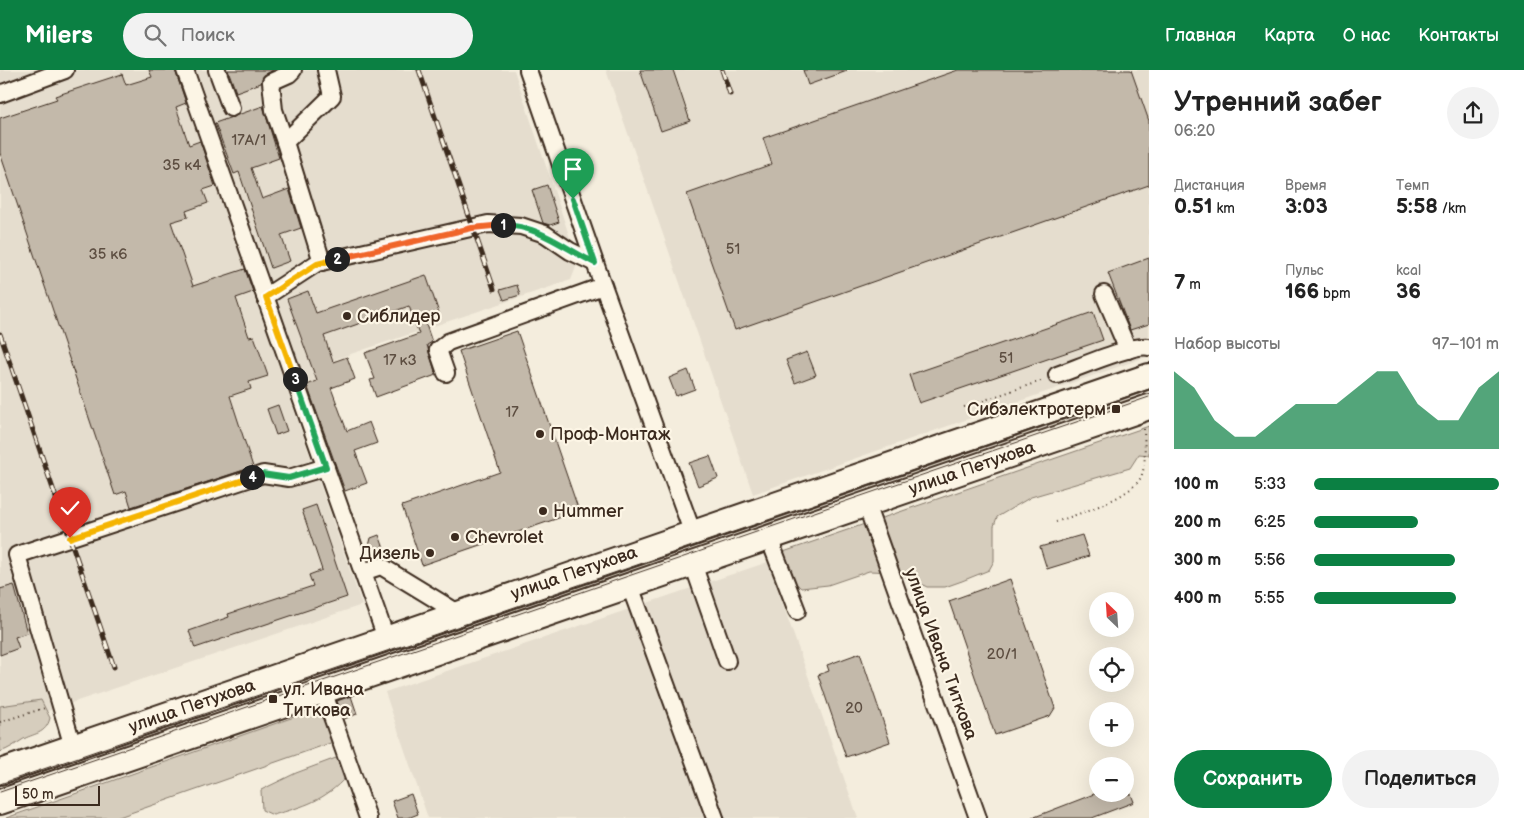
<!DOCTYPE html>
<html lang="ru">
<head>
<meta charset="utf-8">
<style>
  body { margin:0; font-family:"Balsamiq Sans",sans-serif; background:#f2f2f2; color:#222; height:100vh; display:flex; flex-direction:column; font-size:19px; white-space:nowrap }
  * { box-sizing:border-box; margin:0 }
  p { font-size:16px; color:#767676 }
  .icon { flex:none; width:28px; height:28px; fill:none; stroke:currentColor; stroke-width:2; stroke-linecap:round; stroke-linejoin:round }
  .map { position:relative; flex:1; overflow:hidden }
  .drawer { display:flex; flex-direction:column; background:#fff; width:375px }
  .drawer>* { flex:none }
  .needle { width:32px; rotate:335deg }
  .controls { position:absolute; left:1089px; top:522px; display:grid; gap:10px }
  .controls a { display:grid; place-items:center; width:45px; height:45px; border-radius:50%; background:#fff; box-shadow:0 5px 20px #0002; font-size:25px }
  .scale { position:absolute; left:15px; bottom:12px; width:85px; box-sizing:border-box; padding-left:5px; border:2px solid #3b2a1e; border-top:0; font-size:14px; line-height:18px; white-space:nowrap; color:#3b2a1e; -webkit-text-stroke:4px #fcf5e5; paint-order:stroke }
  .pin { position:absolute; display:grid; place-items:center; width:42px; height:42px; color:#fff; margin:-51px -21px; border-radius:50% 50% 50% 0; rotate:-45deg; box-shadow:0 0 5px #0007 }
  .pin .icon { rotate:45deg }
  .km { position:absolute; width:25px; height:25px; margin:-12px; border-radius:50%; background:#222; color:#fff; font-size:14px; line-height:25px; text-align:center }
  .round { display:grid; place-items:center; flex:none; width:52px; height:52px; border-radius:26px; background:#f2f2f2 }
  .summary { display:flex; align-items:center; justify-content:space-between; height:85px; padding:0 25px }
  h1 { font-size:28px; font-weight:600; line-height:38px }
  .figures { display:grid; grid-template-columns:repeat(3,1fr); gap:8px; height:85px; padding:5px 25px }
  .figures div { display:grid; align-content:center }
  .figures b { font-size:21px; font-weight:600 }
  .figures small { font-size:14px; font-weight:400 }
  .figures p { font-size:14px }
  .chart { height:140px; padding:10px 25px }
  .chart p { display:flex; justify-content:space-between }
  .chart svg { width:100%; height:90px; margin-top:5px; fill:#0b8043; opacity:.7 }
  .button { display:flex; gap:10px; margin-top:auto; padding:10px 25px }
  .button a { flex:1; height:58px; border-radius:30px; background:#0b8043; color:#fff; font-size:20px; font-weight:600; line-height:58px; text-align:center }
  .button a+a { background:#f2f2f2; color:#222 }
  ul { padding:0 25px; list-style:none; font-size:16px }
  li { display:grid; grid-template-columns:80px 60px 1fr; align-items:center; height:38px }
  li i { height:12px; border-radius:6px; background:#0b8043 }
  header { display:flex; align-items:center; gap:30px; box-sizing:border-box; height:70px; padding:0 25px; background:#0b8043; color:#fff }
  header strong { font-size:24px }
  nav { display:flex; gap:28px; margin-inline-start:auto; font-size:18px }
  .search { width:350px; height:45px; background:#f2f2f2; display:flex; align-items:center; gap:12px; box-sizing:border-box; padding:0 18px; border-radius:28px; color:#767676; font-size:19px }
  main { display:flex; flex:1; min-height:0 }
  .map>svg:first-child { display:block }
</style>
</head>
<body>
<header>
<strong>Milers</strong>
<div class="search"><svg class="icon" aria-label="search" viewBox="0 0 24 24"><circle cx="10" cy="10" r="6"/><path d="M15 15l6 6"/></svg>Поиск</div>
<nav><a>Главная</a><a>Карта</a><a>О нас</a><a>Контакты</a></nav>
</header>
<main>
<div class="map">
<svg width="1149" height="748" viewBox="0 0 1149 748">
  <rect width="100%" height="100%" fill="#f4eddd"/>
  <filter id="ink" filterUnits="userSpaceOnUse"><feTurbulence type="fractalNoise" baseFrequency=".02" numOctaves="2"/><feDisplacementMap in="SourceGraphic" scale="10" xChannelSelector="R" yChannelSelector="G"/><feConvolveMatrix kernelMatrix="1 2 1 2 8 2 1 2 1" color-interpolation-filters="sRGB"/></filter>
  <g filter="url(#ink)">
    <!-- built -->
    <g fill="#e5ddce">
      <path d="M0,0H176L362,535L0,657Z"/>
      <path d="M196,0H514L578,192L571,210L336,289L340,302L306,315Z"/>
      <path d="M606,0H1149V286L753,424Z"/>
      <path d="M768,492L858,748H428L385,622Z"/>
    </g>
    <!-- green -->
    <g fill="#d6cdbd" stroke="#887c6e">
      <path d="M1149,356V385L1139,384L1130,398L1031,427L997,447L994,456V491L989,500L962,511L945,517H927L897,502L869,501L828,515L801,518L769,487Z"/>
      <path d="M41,630L50,648C46,665 33,663 22,670C14,675 9,679 0,682V636Z"/>
      <path d="M311,641L331,648L339,670L116,748H6Z"/>
      <path d="M336,688L347,706C324,731 305,736 273,745L262,740L261,720L296,703Z"/>
    </g>
    <!-- building -->
    <g fill="#c3b9aa" stroke="#3b2a1e">
      <path d="M149,0H175L186,33L176,37L189,75L200,71L215,116L203,120L208,133L186,141L188,147L171,152L193,216L245,199L253,222L236,228L249,267L254,266L268,306L249,312L251,319L230,326L253,397L131,437L126,421L115,425L0,83V48L57,29L55,26L122,4L126,15L152,7Z"/>
      <path d="M228,0H273L263,7L261,13L236,22Z"/>
      <path d="M640,0H673L690,51L661,61Z"/>
      <path d="M803,0H846L847,1L808,15Z"/>
      <path d="M958,0H1131L1149,51V115L735,260L687,124L772,94L763,68Z"/>
      <path d="M263,36L279,88L251,98L262,129L289,119L301,158L281,165L290,191L271,198L239,102L234,104L215,53Z"/>
      <path d="M547,115L559,152L550,155L543,153L532,120Z"/>
      <path d="M1149,188V254L1130,260L1108,203Z"/>
      <path d="M426,205L439,243L424,249L432,272L427,275L436,305L376,327L370,310L375,309L365,283L419,264L409,236L324,266L333,292L347,287L355,309L331,318L347,361L369,352L377,373L355,381L367,413L345,421L307,315L317,311L287,229L308,221L316,243Z"/>
      <path d="M517,215L520,225L504,230L500,220Z"/>
      <path d="M1093,242L1103,270L919,333L909,305Z"/>
      <path d="M517,261L579,441L422,495L402,436L500,402L459,281Z"/>
      <path d="M807,282L816,305L795,313L786,290Z"/>
      <path d="M688,300L695,319L676,326L669,308Z"/>
      <path d="M278,335L287,361L276,365L267,339Z"/>
      <path d="M710,386L718,408L698,416L689,393Z"/>
      <path d="M316,435L347,527L195,578L189,561L229,547L228,544L313,516L309,505L322,500L302,440Z"/>
      <path d="M379,465L388,489L382,486L374,488L369,476L371,468Z"/>
      <path d="M1082,465L1089,486L1047,499L1040,477Z"/>
      <path d="M1010,509L1055,638L1050,646L995,665L949,531Z"/>
      <path d="M14,515L27,563L15,567L19,578L0,585V519Z"/>
      <path d="M860,583L890,672L846,687L818,605L829,601L827,595Z"/>
      <path d="M351,626L357,644L344,649L337,631Z"/>
      <path d="M411,724L418,744L408,748H398L392,731Z"/>
      <path d="M1094,724H1131L1134,732L1092,748H1032Z"/>
    </g>
    <g fill="none" stroke-linecap="round" stroke-linejoin="round">
      <!-- minor casing -->
      <g stroke="#3b2a1e" stroke-width="20">
        <g id="minor">
          <path d="M185,0L386,568"/>
          <path d="M217,0L231,38"/>
          <path d="M528,0L595,193L693,464"/>
          <path d="M0,24L65,0"/>
          <path d="M285,72L274,40L271,12L289,4L293,0"/>
          <path d="M322,192L285,72L332,26L326,0"/>
          <path d="M1104,224L1128,280"/>
          <path d="M265,227L317,193L488,154L521,156L545,164L570,181L595,193"/>
          <path d="M446,303L438,280L448,272L603,216"/>
          <path d="M1057,305C1075,299 1134,273 1149,277"/>
          <path d="M866,434L978,748"/>
          <path d="M769,468L797,541"/>
          <path d="M693,494L727,591"/>
          <path d="M363,502L381,496L458,543"/>
          <path d="M630,516L715,748"/>
          <path d="M323,621L368,748"/>
          <path d="M73,677L17,485L263,404L289,408L326,397"/>
        </g>
      </g>
      <!-- highway casing -->
      <g stroke="#3b2a1e" stroke-width="28">
        <g id="highway">
          <path d="M0,702L1149,306"/>
          <path d="M0,732L1149,337"/>
        </g>
      </g>
      <!-- path -->
      <g stroke="#3b2a1e" stroke-width="2" stroke-dasharray="1 4" stroke-linecap="butt">
        <path d="M964,337L1044,310"/>
        <path d="M1056,452C1077,444 1131,428 1141,407C1147,393 1144,373 1144,357"/>
        <path d="M0,652L45,638"/>
      </g>
      <!-- minor -->
      <use href="#minor" stroke="#fcf5e5" stroke-width="16"/>
      <!-- highway -->
      <use href="#highway" stroke="#fcf5e5" stroke-width="24"/>
      <!-- tram -->
      <g stroke="#3b2a1e" stroke-width="1">
        <path d="M0,714L1149,319"/>
        <path d="M0,722L1149,327"/>
      </g>
      <!-- rail casing -->
      <g stroke="#3b2a1e" stroke-width="5">
        <g id="rail">
          <path d="M419,0L494,219"/>
          <path d="M722,0L730,24"/>
          <path d="M0,264L114,597"/>
        </g>
      </g>
      <!-- rail -->
      <use href="#rail" stroke="#fcf5e5" stroke-width="3" stroke-dasharray="9" stroke-linecap="butt"/>
    </g>
  </g>
  <g fill="none" stroke-linecap="round" stroke-linejoin="round" filter="url(#ink)">
    <!-- split-1 casing -->
    <g stroke="#fff" stroke-width="10">
      <path id="split-1" d="M503,155C540,156 562,177 595,193L573,129"/>
    </g>
    <!-- split-2 casing -->
    <g stroke="#fff" stroke-width="10">
      <path id="split-2" d="M337,189L472,158L503,155"/>
    </g>
    <!-- split-3 casing -->
    <g stroke="#fff" stroke-width="10">
      <path id="split-3" d="M295,309L266,227L317,194L337,189"/>
    </g>
    <!-- split-4 casing -->
    <g stroke="#fff" stroke-width="10">
      <path id="split-4" d="M252,407L262,404L289,408L326,397L295,309"/>
    </g>
    <!-- split-5 casing -->
    <g stroke="#fff" stroke-width="10">
      <path id="split-5" d="M70,468L252,407"/>
    </g>
    <!-- split-1 -->
    <use href="#split-1" stroke="#22a559" stroke-width="6"/>
    <!-- split-2 -->
    <use href="#split-2" stroke="#f0652b" stroke-width="6"/>
    <!-- split-3 -->
    <use href="#split-3" stroke="#f5b400" stroke-width="6"/>
    <!-- split-4 -->
    <use href="#split-4" stroke="#22a559" stroke-width="6"/>
    <!-- split-5 -->
    <use href="#split-5" stroke="#f5b400" stroke-width="6"/>
  </g>
  <!-- markers -->
  <g fill="#3b2a1e" stroke="#fcf5e5" stroke-width="2">
    <circle cx="347" cy="246" r="5"/>
    <rect x="1111" y="334" width="10" height="10" rx="2.5"/>
    <circle cx="540" cy="364" r="5"/>
    <circle cx="543" cy="441" r="5"/>
    <circle cx="455" cy="467" r="5"/>
    <circle cx="430" cy="483" r="5"/>
    <rect x="268" y="624" width="10" height="10" rx="2.5"/>
  </g>
  <g text-anchor="middle" dominant-baseline="central" stroke-width="4.5" stroke-linejoin="round" paint-order="stroke">
    <!-- number labels -->
    <g font-size="15" fill="#5d4e41">
      <text x="249" y="70">17А/1</text>
      <text x="182" y="95">35 к4</text>
      <text x="733" y="179">51</text>
      <text x="108" y="184">35 к6</text>
      <text x="1006" y="288">51</text>
      <text x="400" y="290">17 к3</text>
      <text x="512" y="342">17</text>
      <text x="1002" y="584">20/1</text>
      <text x="854" y="638">20</text>
    </g>
    <!-- poi labels -->
    <g font-size="18" fill="#3b2a1e" stroke="#fcf5e5" text-anchor="start">
      <text x="357" y="246">Сиблидер</text>
      <text x="1106" y="339" text-anchor="end">Сибэлектротерм</text>
      <text x="550" y="364">Проф-Монтаж</text>
      <text x="553" y="441">Hummer</text>
      <text x="465" y="467">Chevrolet</text>
      <text x="420" y="483" text-anchor="end">Дизель</text>
      <text x="283" y="619">ул. Ивана<tspan x="283" dy="21">Титкова</tspan></text>
    </g>
    <!-- street labels -->
    <g font-size="18" fill="#3b2a1e" stroke="#fcf5e5">
      <text transform="translate(972 398) rotate(-19)">улица Петухова</text>
      <text transform="translate(574 503) rotate(-19)">улица Петухова</text>
      <text transform="translate(941 584) rotate(70)">улица Ивана Титкова</text>
      <text transform="translate(192 636) rotate(-19)">улица Петухова</text>
    </g>
  </g>
</svg>
<div class="controls">
<a><svg class="needle" viewBox="-14 -14 28 28"><path d="M0-13l5 13h-10z" fill="#e53935"/><path d="M0 13l5-13h-10z" fill="#767676"/></svg></a>
<a><svg class="icon" aria-label="locate" viewBox="0 0 24 24"><circle cx="12" cy="12" r="6"/><path d="M12 2v4M12 18v4M2 12h4M18 12h4"/></svg></a>
<a>+</a>
<a>−</a>
</div>
<div class="scale">50 m</div>
<div class="pin" style="left:573px;top:129px;background:#1e9e55"><svg class="icon" aria-label="arrive" viewBox="0 0 24 24"><path d="M6 21V4h12l-3 4 3 4H6"/></svg></div>
<div class="pin" style="left:70px;top:468px;background:#d93025"><svg class="icon" aria-label="check" viewBox="0 0 24 24"><path d="M5 12l5 5 9-10"/></svg></div>
<b class="km" style="left:503px;top:155px">1</b>
<b class="km" style="left:337px;top:189px">2</b>
<b class="km" style="left:295px;top:309px">3</b>
<b class="km" style="left:252px;top:407px">4</b>
</div>
<section class="drawer">
<div class="summary"><div><h1>Утренний забег</h1><p>06:20</p></div><a class="round"><svg class="icon" aria-label="share" viewBox="0 0 24 24"><path d="M12 15V3M7 8l5-5 5 5M5 13v7h14v-7"/></svg></a></div>
<div class="figures">
<div><p>Дистанция</p><b>0.51<small> km</small></b></div>
<div><p>Время</p><b>3:03</b></div>
<div><p>Темп</p><b>5:58<small> /km</small></b></div>
</div>
<div class="figures">
<div><b>7<small> m</small></b></div>
<div><p>Пульс</p><b>166<small> bpm</small></b></div>
<div><p>kcal</p><b>36</b></div>
</div>
<div class="chart"><p><span>Набор высоты</span>97–101 m</p>
<svg viewBox="0 0 160 44" preserveAspectRatio="none"><path d="M0 44V6L10 14L20 30L30 38L40 38L50 30L60 22L70 22L80 22L90 14L100 6L110 6L120 22L130 30L140 30L150 14L160 6V44z"/></svg>
</div>
<ul>
<li><b>100 m</b>5:33<i style="width:100%"></i></li>
<li><b>200 m</b>6:25<i style="width:56%"></i></li>
<li><b>300 m</b>5:56<i style="width:76%"></i></li>
<li><b>400 m</b>5:55<i style="width:77%"></i></li>
</ul>
<div class="button"><a>Сохранить</a><a>Поделиться</a></div>
</section>
</main>
</body>
</html>
